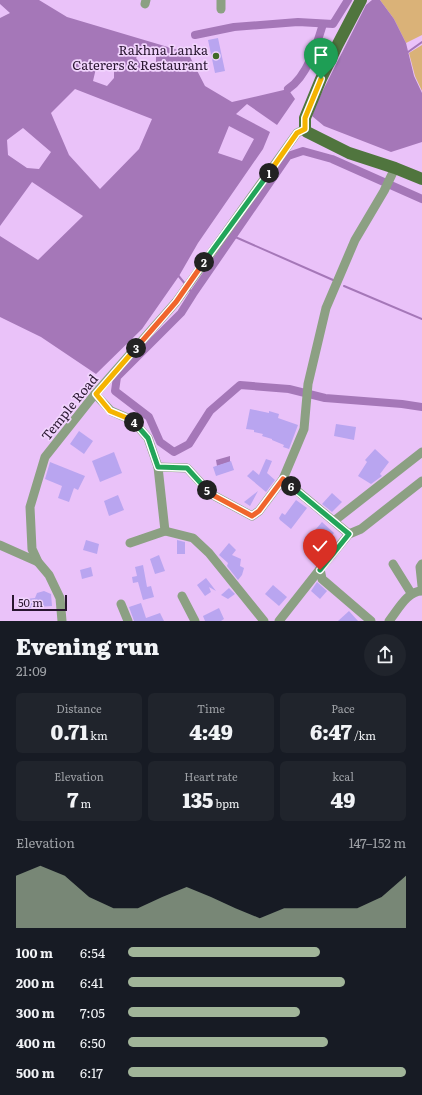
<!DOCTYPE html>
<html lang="en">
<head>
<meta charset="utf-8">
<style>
  body { margin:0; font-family:Literata,serif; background:#20242c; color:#f1f3f6; height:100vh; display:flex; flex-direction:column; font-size:15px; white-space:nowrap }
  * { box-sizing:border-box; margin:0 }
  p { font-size:13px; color:#9ea1a6 }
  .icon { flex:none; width:22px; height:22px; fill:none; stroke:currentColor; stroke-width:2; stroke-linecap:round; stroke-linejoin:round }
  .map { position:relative; height:621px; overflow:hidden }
  .side { display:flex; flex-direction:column; background:#171b24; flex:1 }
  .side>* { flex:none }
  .scale { position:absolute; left:12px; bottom:10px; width:55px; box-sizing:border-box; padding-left:4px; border:2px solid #291630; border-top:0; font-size:11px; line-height:14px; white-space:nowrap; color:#291630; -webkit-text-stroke:3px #f1d4fd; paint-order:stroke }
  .pin { position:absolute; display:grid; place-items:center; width:34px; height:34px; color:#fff; margin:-41px -17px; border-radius:50% 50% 50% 0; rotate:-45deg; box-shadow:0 0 4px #0007 }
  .pin .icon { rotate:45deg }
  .km { position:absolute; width:20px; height:20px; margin:-10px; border-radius:50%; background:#222; color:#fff; font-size:11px; line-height:20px; text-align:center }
  .round { display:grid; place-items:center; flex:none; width:42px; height:42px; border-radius:21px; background:#20242c }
  .headline { display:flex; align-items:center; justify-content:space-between; height:68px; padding:0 16px }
  h1 { font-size:22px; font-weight:800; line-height:30px }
  .figures { display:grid; grid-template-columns:repeat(3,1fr); gap:6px; height:68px; padding:4px 16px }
  .figures div { display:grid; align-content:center; border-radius:6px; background:#20242c; text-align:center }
  .figures b { font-size:20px; font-weight:800 }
  .figures small { font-size:11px; font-weight:400 }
  .figures p { font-size:11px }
  .chart { height:112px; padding:8px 16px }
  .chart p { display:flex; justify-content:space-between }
  .chart svg { width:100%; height:72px; margin-top:4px; fill:#a1b599; opacity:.7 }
  ul { padding:0 16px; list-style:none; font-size:13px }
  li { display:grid; grid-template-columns:64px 48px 1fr; align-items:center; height:30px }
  li i { height:10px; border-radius:5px; background:#a1b599 }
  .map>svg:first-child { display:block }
</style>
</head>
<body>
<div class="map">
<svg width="422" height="621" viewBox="0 0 422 621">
  <rect width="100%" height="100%" fill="#eac2f9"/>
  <!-- green -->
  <g fill="#dab278">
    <path d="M380,0H422V35L406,43L394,19Z"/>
    <path d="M422,45V91L415,76L409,53Z"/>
  </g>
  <!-- water -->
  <g fill="#a577b8" fill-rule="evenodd">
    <path d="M0,0H39L67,17L188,53L205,86L232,102L288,89L295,99L277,125L247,104L236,114L270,132L263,149L198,243L179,276L142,329L96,374L41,337L0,317V236L38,260L83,216L32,182L0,226V18L10,13L0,4ZM142,50L156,52V64L150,68L139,62L136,58ZM97,64L114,67V78L107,86L93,81ZM75,89L152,119L139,149L100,189L69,155L51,113ZM229,126L254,139L242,161L218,153ZM23,128L51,152L39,169L27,168L8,155L7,140Z"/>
    <path d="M372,0H380L394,19L406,43L414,76L422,93V142L391,152L324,126L312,116L317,102L366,5Z"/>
    <path d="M230,456V462L217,466L216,460Z"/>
  </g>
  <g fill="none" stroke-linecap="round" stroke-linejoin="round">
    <!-- stream -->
    <g stroke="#a577b8" stroke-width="2">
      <path d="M408,52L422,42"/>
      <path d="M233,236L333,280"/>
      <path d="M177,274L186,285"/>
      <path d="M344,286L422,319"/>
      <path d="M188,288L193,294"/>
    </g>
    <!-- canal -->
    <g stroke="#a577b8" stroke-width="8">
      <path d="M195,35L234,27L298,22L333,24L348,0"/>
      <path d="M288,89C307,77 317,44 323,24"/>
      <path d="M422,199L332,159L303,151L288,156L193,294L181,313L117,377L115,391L149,417L160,442L174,452L189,444L210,411L240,385L289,389L325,398L402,404L422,407"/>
    </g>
  </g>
  <!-- building -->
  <g fill="#b9a5f0">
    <path d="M218,38L225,71L215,73L208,40Z"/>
    <path d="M250,409L269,413V411L279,414L278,418L298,425L289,449L283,447L284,445L272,440V439L262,436L263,434L254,432V430L246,429Z"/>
    <path d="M336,424L356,427L354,440L334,436Z"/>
    <path d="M79,431L93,441L84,454L70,444Z"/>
    <path d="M375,449L389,462L380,474L382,476L371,484L358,476L367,462L365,460Z"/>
    <path d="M114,452L122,473L100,482L92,461Z"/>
    <path d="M266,459L272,461L267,473L275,480L266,492L247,476L253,470L259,475Z"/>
    <path d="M231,461L234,470L216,476L213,467Z"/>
    <path d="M50,462L85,476L78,490L74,488L69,502L58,498L62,486L45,479Z"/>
    <path d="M258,491L250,506L244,502Z"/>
    <path d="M332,493L342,502L332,512L322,504Z"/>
    <path d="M118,495L124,510L109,516L104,501Z"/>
    <path d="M296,500L307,508L291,529L280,520L279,518L282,513L285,515Z"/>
    <path d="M322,522L334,533L323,546L311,535Z"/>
    <path d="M86,540L99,544L97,554L83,550Z"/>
    <path d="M177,540L185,542V554H177Z"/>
    <path d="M229,543L236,550L232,555L241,559L240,566L244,568L242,575L238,580L227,566L228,563L219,555Z"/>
    <path d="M159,555L165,571L155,574L150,559Z"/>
    <path d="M143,565L147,587L151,586L154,597L143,600L138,582L133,583L132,577L137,576L135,567Z"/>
    <path d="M91,567L93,576L82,579L80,570Z"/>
    <path d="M206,578L216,591L209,587L211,592L205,596L197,585Z"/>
    <path d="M317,582L327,591L320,599L311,591Z"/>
    <path d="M273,585L287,597L279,606L265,594Z"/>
    <path d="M229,588L235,594L228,599L221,595Z"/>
    <path d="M44,591L51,594L52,606L26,608V599L35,598L37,593Z"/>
    <path d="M141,603L146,618L160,613L164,621H134L129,607Z"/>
    <path d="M219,608L224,619L221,621H205L203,616Z"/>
    <path d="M349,611L358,621H338Z"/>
  </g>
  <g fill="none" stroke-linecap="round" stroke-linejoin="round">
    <!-- minor -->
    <g stroke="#8ca083" stroke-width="9">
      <path d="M145,4L146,0"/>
      <path d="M221,9V0"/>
      <path d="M95,394L111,411L132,420L148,438L158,467L165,531"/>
      <path d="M158,467L187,468L211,494L252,516L259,511L283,479L304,429L308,384L326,308L355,240L384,191L395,168"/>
      <path d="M283,479L349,534"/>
      <path d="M334,521L422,452"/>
      <path d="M130,543L165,531L193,538L209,553L264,621"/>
      <path d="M0,545L38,562"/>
      <path d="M393,564L411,593"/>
      <path d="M422,564L420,567L422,586"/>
      <path d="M182,596L195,621"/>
      <path d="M121,604L128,621"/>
      <path d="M62,621L60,598L49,575L38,562L32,549L30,507L45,457L95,394L176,302L297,133L305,129"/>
      <path d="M279,621L320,569"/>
      <path d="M371,621L322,579L320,569L349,534L361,529L422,481"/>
      <path d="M389,621C398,610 407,591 422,591"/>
    </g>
    <!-- primary -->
    <path stroke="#50753e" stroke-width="12" d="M361,0L338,44L321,79L305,118V129L307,132L349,153L395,168L422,179"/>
  </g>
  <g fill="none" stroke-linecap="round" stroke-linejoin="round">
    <!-- split-1 casing -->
    <g stroke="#fff" stroke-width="8">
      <path id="split-1" d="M269,173L297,133L305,129V118L321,79"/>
    </g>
    <!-- split-2 casing -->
    <g stroke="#fff" stroke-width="8">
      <path id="split-2" d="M204,262L269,173"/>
    </g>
    <!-- split-3 casing -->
    <g stroke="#fff" stroke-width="8">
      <path id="split-3" d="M136,348L176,302L204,262"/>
    </g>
    <!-- split-4 casing -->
    <g stroke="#fff" stroke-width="8">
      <path id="split-4" d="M134,422L132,420L110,411L96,394L136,348"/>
    </g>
    <!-- split-5 casing -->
    <g stroke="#fff" stroke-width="8">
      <path id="split-5" d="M134,422L148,438L158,467L187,468L207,490"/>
    </g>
    <!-- split-6 casing -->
    <g stroke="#fff" stroke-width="8">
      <path id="split-6" d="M207,490L211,494L252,516L259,511L283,479L291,486"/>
    </g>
    <!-- split-7 casing -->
    <g stroke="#fff" stroke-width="8">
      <path id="split-7" d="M291,486L349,534L320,570"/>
    </g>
    <!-- split-1 -->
    <use href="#split-1" stroke="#f5b400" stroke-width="5"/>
    <!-- split-2 -->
    <use href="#split-2" stroke="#22a559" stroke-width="5"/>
    <!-- split-3 -->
    <use href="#split-3" stroke="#f0652b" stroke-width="5"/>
    <!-- split-4 -->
    <use href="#split-4" stroke="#f5b400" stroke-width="5"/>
    <!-- split-5 -->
    <use href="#split-5" stroke="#22a559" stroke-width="5"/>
    <!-- split-6 -->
    <use href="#split-6" stroke="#f0652b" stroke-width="5"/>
    <!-- split-7 -->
    <use href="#split-7" stroke="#22a559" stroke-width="5"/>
  </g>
  <!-- markers -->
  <circle fill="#3f6a27" stroke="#f1d4fd" stroke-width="1.5" cx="216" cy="56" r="4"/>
  <g text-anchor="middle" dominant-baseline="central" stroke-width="3.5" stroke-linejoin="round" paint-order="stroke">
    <!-- poi labels -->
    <g font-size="13" fill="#291630" stroke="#f1d4fd" text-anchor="end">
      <text x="208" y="49">Rakhna Lanka<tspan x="208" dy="15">Caterers &amp; Restaurant</tspan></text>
    </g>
    <!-- street labels -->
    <g font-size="13" fill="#291630" stroke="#f1d4fd">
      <text transform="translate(69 407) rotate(-51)">Temple Road</text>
    </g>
  </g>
</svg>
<div class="scale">50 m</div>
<div class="pin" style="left:321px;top:79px;background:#1e9e55"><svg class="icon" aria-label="arrive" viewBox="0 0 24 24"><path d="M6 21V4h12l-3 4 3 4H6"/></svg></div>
<div class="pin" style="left:320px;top:570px;background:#d93025"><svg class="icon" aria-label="check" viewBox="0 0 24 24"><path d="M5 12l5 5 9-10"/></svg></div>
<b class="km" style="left:269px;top:173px">1</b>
<b class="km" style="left:204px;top:262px">2</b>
<b class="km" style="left:136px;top:348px">3</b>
<b class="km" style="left:134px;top:422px">4</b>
<b class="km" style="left:207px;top:490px">5</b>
<b class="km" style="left:291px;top:486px">6</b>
</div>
<section class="side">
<div class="headline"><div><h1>Evening run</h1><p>21:09</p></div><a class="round"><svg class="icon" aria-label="share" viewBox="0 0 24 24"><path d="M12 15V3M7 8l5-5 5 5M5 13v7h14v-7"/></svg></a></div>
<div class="figures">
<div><p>Distance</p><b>0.71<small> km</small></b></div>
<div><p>Time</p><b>4:49</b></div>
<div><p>Pace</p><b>6:47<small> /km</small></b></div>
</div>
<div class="figures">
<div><p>Elevation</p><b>7<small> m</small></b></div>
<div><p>Heart rate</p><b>135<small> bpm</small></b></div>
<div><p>kcal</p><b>49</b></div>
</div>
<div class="chart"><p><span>Elevation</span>147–152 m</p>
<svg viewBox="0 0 160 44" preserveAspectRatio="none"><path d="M0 44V12L10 6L20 12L30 25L40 32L50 32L60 25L70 19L80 25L90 32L100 38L110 32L120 32L130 32L140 32L150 25L160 12V44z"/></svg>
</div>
<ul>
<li><b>100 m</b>6:54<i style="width:69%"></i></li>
<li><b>200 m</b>6:41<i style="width:78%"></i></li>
<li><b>300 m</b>7:05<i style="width:62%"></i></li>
<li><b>400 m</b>6:50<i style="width:72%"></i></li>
<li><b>500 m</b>6:17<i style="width:100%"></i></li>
</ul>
</section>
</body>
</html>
